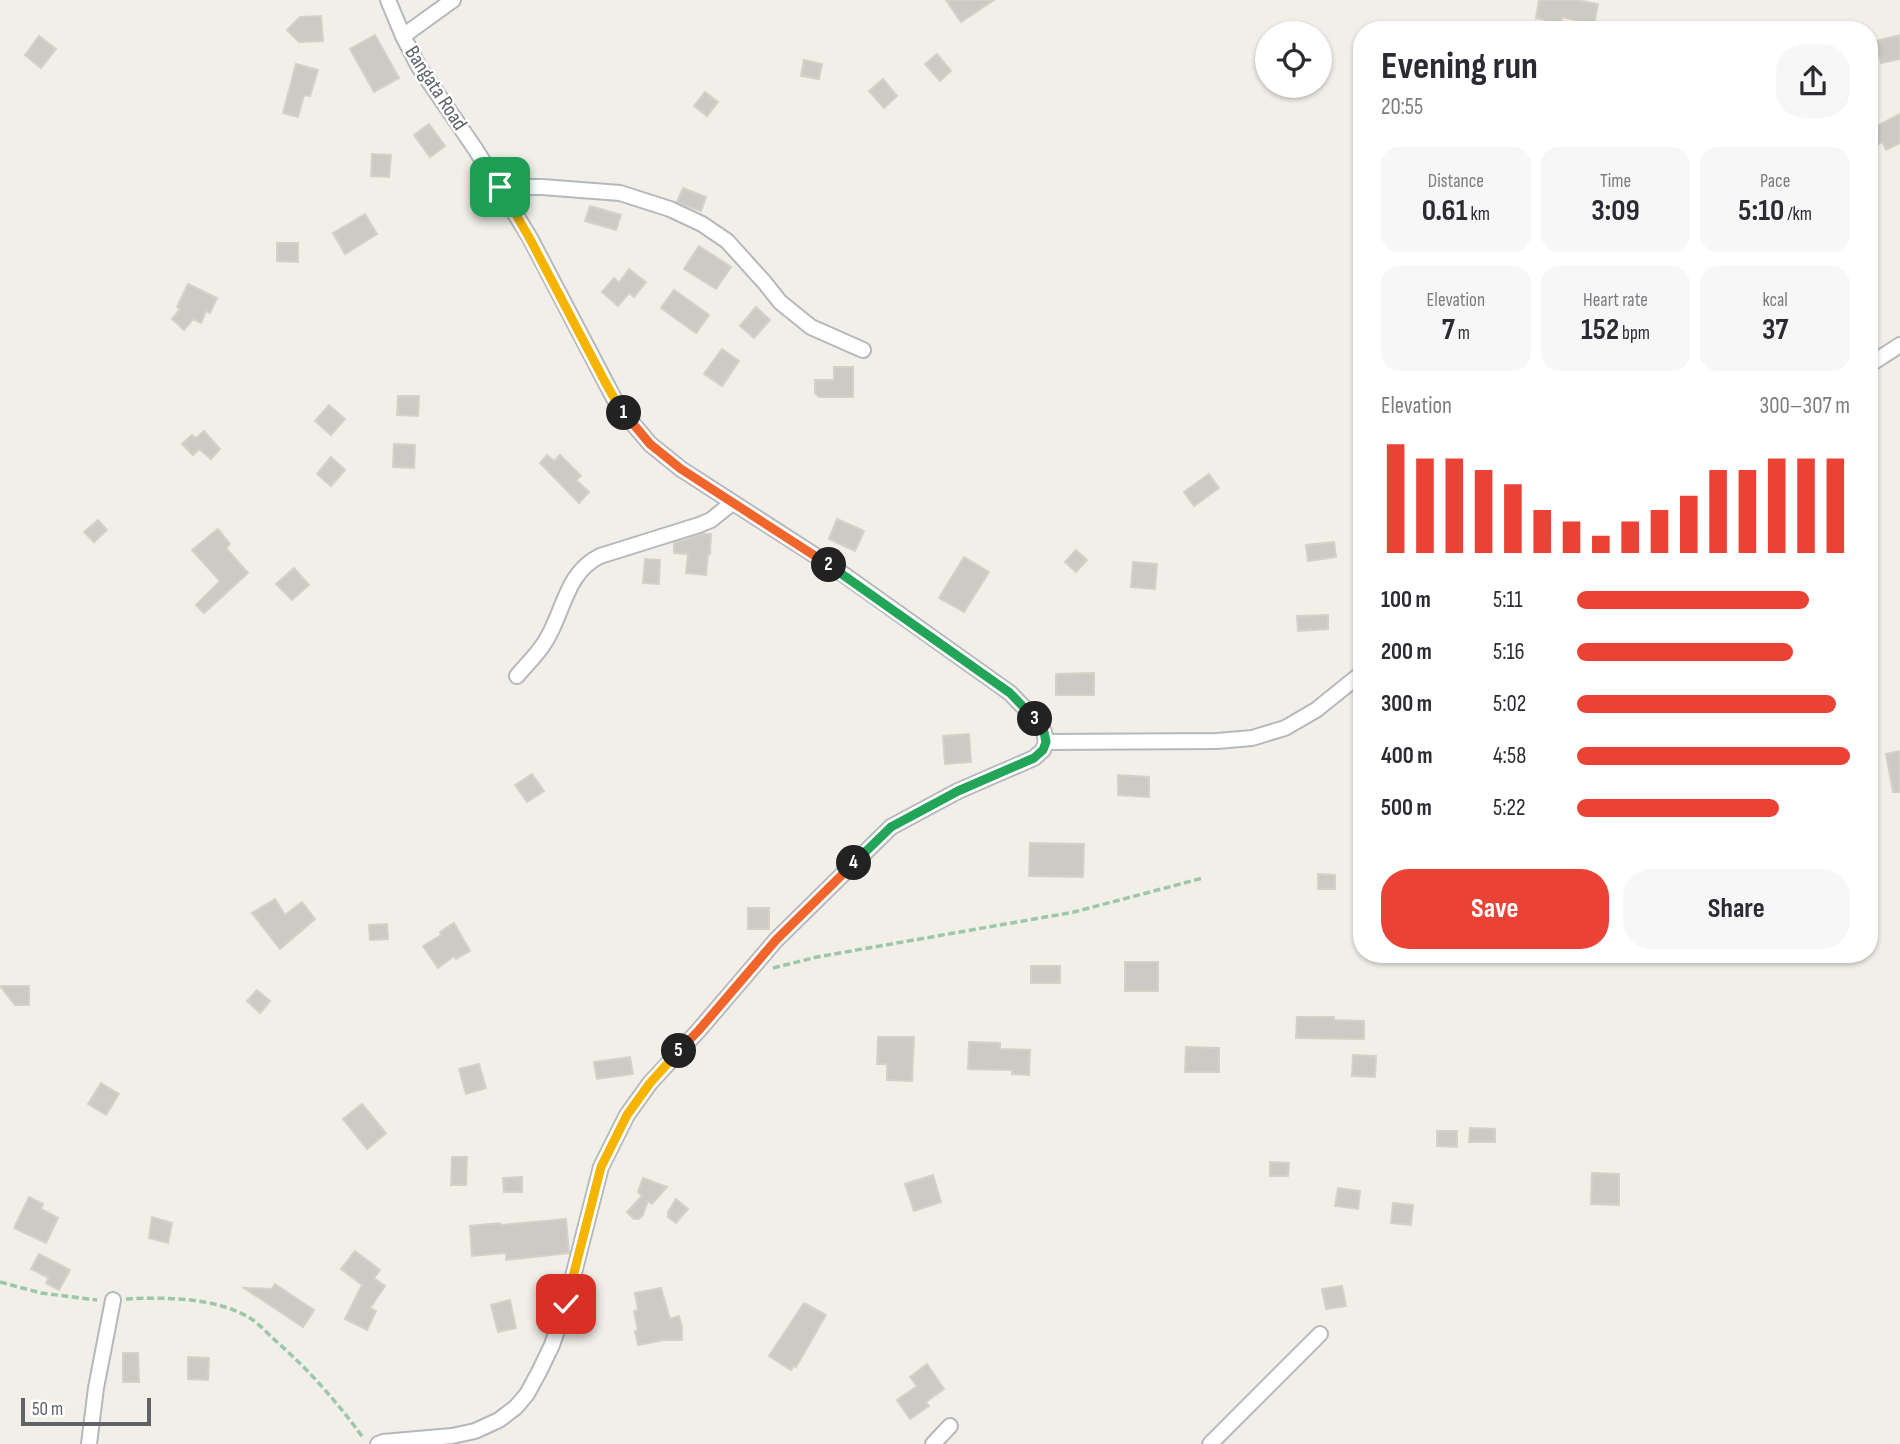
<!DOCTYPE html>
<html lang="en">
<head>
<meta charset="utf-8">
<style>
  body { margin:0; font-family:"Sofia Sans Condensed",sans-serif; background:#f7f7f7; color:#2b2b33; height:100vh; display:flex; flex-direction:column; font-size:26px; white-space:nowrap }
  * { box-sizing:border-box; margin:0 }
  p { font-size:23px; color:#7c7c81 }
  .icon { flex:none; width:38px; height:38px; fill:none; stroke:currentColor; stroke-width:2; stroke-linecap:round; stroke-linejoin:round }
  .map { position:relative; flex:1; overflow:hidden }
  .side { position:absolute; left:1353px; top:21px; width:525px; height:942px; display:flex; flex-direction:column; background:#fff; border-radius:28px; box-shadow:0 2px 5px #0004 }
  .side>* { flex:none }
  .fabs { position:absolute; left:1255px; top:21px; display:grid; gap:14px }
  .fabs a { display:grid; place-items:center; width:77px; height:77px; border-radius:50%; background:#fff; box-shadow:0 2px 5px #0004; font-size:35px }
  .scale { position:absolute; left:21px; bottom:18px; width:130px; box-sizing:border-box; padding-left:7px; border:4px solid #5f6368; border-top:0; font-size:19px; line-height:24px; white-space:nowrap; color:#5f6368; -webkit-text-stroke:5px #fff; paint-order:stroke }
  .pin { position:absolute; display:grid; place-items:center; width:60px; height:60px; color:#fff; margin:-30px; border-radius:14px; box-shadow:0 4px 10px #0006 }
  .km { position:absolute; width:35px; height:35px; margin:-18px; border-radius:50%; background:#222; color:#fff; font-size:19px; line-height:35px; text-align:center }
  .round { display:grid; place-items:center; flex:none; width:74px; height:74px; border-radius:28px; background:#f7f7f7 }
  .overview { display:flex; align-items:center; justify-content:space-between; height:119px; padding:0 28px }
  h1 { font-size:38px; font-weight:700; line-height:52px }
  .figures { display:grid; grid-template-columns:repeat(3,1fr); gap:10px; height:119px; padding:7px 28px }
  .figures div { display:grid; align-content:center; border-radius:18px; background:#f7f7f7; text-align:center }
  .figures b { font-size:30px; font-weight:700 }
  .figures small { font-size:19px; font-weight:400 }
  .figures p { font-size:19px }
  .chart { height:196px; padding:14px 28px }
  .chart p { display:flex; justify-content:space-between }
  .chart svg { width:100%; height:126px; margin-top:7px; stroke:#ea4335; stroke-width:6 }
  .action { display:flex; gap:14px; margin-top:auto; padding:14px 28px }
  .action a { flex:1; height:80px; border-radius:28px; background:#ea4335; color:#fff; font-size:28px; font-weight:700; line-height:80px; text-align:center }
  .action a+a { background:#f7f7f7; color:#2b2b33 }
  ul { padding:0 28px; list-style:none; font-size:23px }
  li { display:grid; grid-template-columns:112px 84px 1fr; align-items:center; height:52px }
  li i { height:18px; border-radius:9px; background:#ea4335 }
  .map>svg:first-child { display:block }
</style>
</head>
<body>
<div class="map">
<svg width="1900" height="1444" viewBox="0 0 1900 1444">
  <rect width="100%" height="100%" fill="#f1efe8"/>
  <!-- building -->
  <g fill="#cccac5" stroke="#d6d1c6" stroke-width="2">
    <path d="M946,0H994L961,22Z"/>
    <path d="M1539,0H1576L1598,4L1594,24L1562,17L1561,23L1536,18Z"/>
    <path d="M321,16L323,41L299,42L287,30L300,17Z"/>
    <path d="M375,35L399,78L374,92L350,49Z"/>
    <path d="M1900,35V59L1881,63L1876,41Z"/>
    <path d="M39,36L56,49L41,68L25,55Z"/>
    <path d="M937,54L951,71L940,81L925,64Z"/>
    <path d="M804,60L822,64L819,79L801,76Z"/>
    <path d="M296,64L318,70L310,96L304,95L298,117L283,113Z"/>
    <path d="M883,79L897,96L884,108L869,91Z"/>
    <path d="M705,92L718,102L707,116L694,106Z"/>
    <path d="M1900,114V143L1886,150L1882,142L1869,149V130Z"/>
    <path d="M429,124L445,146L430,157L414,135Z"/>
    <path d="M372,154L391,155L389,177L371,176Z"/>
    <path d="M683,188L706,197L701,211L677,202Z"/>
    <path d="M590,206L621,215L616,230L585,221Z"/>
    <path d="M365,214L377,234L345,254L333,233Z"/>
    <path d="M277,243H298V262L277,261Z"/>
    <path d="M699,246L731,267L716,289L684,269Z"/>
    <path d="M629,269L646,282L634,297L629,293L618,306L602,292L614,278L619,283Z"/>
    <path d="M188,284L217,298L210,313L206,311L201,323L193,319L184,330L172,319L180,309L177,307Z"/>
    <path d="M674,290L709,315L696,333L661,308Z"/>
    <path d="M756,307L770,320L754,338L740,326Z"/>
    <path d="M722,349L739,361L722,386L704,374Z"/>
    <path d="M834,367H853V397H819L815,393V380H834Z"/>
    <path d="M398,396H419L418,416L397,415Z"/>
    <path d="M329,405L345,419L331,435L315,421Z"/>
    <path d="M204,431L220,449L211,459L199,449L193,455L182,444L192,435L196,438Z"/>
    <path d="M394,444L415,445L414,468L393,467Z"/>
    <path d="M547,455L554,461L560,455L581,476L576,480L589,492L579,503L540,463Z"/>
    <path d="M331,457L345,470L331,486L317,474Z"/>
    <path d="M1209,474L1219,488L1194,506L1184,492Z"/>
    <path d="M837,519L864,531L855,551L829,539Z"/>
    <path d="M98,520L107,530L94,542L84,532Z"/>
    <path d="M218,529L230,544L226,548L248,573L204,613L196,605L220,581L192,550Z"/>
    <path d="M703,534H711L710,554H708L706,575L686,573L688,554L674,553V543Z"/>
    <path d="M1334,542L1336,557L1308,561L1306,545Z"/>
    <path d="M1076,550L1087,560L1076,572L1065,562Z"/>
    <path d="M964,557L989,572L964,612L939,598Z"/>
    <path d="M645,559L660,560L659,584L643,583Z"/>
    <path d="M1133,562L1157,564L1155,589L1131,587Z"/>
    <path d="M294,568L309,585L292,600L276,584Z"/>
    <path d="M1328,615V629L1298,631L1297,616Z"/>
    <path d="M1094,673V695H1056V674Z"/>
    <path d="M969,734L971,762L945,764L943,736Z"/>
    <path d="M1900,751V792H1893L1886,754Z"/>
    <path d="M532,774L544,791L527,802L515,785Z"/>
    <path d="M1118,775L1149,777V797L1118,795Z"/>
    <path d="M1030,843L1084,844L1083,877L1029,876Z"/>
    <path d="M1318,874L1335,875V889H1318Z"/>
    <path d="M275,899L285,915L302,902L315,919L280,949L252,913Z"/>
    <rect x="748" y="908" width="21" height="21"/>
    <path d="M454,923L470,951L456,959L454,956L438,968L423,946L441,935L440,932Z"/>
    <path d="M387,924L388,939L370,940L369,925Z"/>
    <rect x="1125" y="962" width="33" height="29"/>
    <rect x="1031" y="966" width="29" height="17"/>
    <path d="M0,986H29V1005H15Z"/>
    <path d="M257,990L270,1001L260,1013L247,1001Z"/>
    <path d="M1297,1017H1334V1020L1364,1021V1039L1296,1038Z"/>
    <path d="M878,1037H914L912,1081L887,1080V1064H877Z"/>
    <path d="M969,1042L1000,1043V1049L1030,1050L1029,1075L1012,1074V1070L968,1069Z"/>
    <path d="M1186,1047L1219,1048V1072H1185Z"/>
    <path d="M1353,1055L1376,1056L1375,1077L1352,1076Z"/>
    <path d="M630,1057L633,1074L597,1079L594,1062Z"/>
    <path d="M479,1064L486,1088L466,1094L459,1069Z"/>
    <path d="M101,1083L119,1094L106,1115L88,1104Z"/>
    <path d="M362,1104L386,1133L367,1149L343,1119Z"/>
    <path d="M1470,1128L1495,1129V1142H1469Z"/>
    <path d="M1437,1131H1457V1147L1437,1146Z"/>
    <path d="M452,1157H467L466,1185H451Z"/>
    <path d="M1270,1162L1289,1163L1288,1176H1270Z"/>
    <path d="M1592,1173L1619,1174V1205L1591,1204Z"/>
    <path d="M933,1175L941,1202L914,1211L905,1184Z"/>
    <path d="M522,1177V1192H504L503,1178Z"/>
    <path d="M643,1178L667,1187L652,1204L648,1201L643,1215L639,1219H634L627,1212L642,1196L638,1192Z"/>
    <path d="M1338,1188L1360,1191L1358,1209L1335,1206Z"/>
    <path d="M29,1197L43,1204L41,1209L58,1218L46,1243L14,1228Z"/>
    <path d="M676,1199L688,1209L676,1223L668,1217V1212Z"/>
    <path d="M1393,1203L1413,1205L1411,1225L1391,1223Z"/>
    <path d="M152,1217L172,1223L168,1243L149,1238Z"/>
    <path d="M566,1219L569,1253L506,1260V1253L472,1256L470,1226L500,1223L501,1225Z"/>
    <path d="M355,1251L380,1270L374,1278L385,1286L370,1308L376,1311L367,1330L345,1319L362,1285L341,1269Z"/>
    <path d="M39,1254L70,1270L59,1290L46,1283L49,1278L31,1269Z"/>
    <path d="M275,1284L314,1310L303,1327L244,1288L272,1289Z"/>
    <path d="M1342,1286L1346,1306L1326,1309L1322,1289Z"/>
    <path d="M661,1288L670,1319L679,1316L682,1327V1340H664L638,1345L635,1331H638L634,1311L638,1310L635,1293Z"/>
    <path d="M510,1300L516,1328L498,1332L491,1305Z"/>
    <path d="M804,1303L826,1315L796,1367L794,1365L791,1370L769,1356Z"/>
    <path d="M123,1353H138L139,1382H123Z"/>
    <path d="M188,1357L209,1358L208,1380L188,1379Z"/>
    <path d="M927,1364L944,1389L926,1402L929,1406L910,1419L897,1400L917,1386L910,1377Z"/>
  </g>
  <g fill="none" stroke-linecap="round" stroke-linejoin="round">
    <!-- street casing -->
    <g stroke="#b5b8bc" stroke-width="18">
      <g id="street">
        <path d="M403,36L453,0"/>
        <path d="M500,187H542L620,193L670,209L702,224L727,241L765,283L780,302L811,327L863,350"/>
        <path d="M1869,365L1900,345"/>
        <path d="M517,676C526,665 537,655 545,642C564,613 565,573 600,556L699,525L711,520L732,503"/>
        <path d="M1046,742L1217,741L1252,738L1285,728L1316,710L1362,673"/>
        <path d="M89,1444L96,1388L113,1300"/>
        <path d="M378,1444L383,1442L452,1436L475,1431L499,1420L516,1407L527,1394L539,1372L552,1345L566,1304L601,1167L627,1115L650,1083L699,1030L776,940L891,827L958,791L1034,758L1043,750L1046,742L1044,732L1038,722L1010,693L836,569L681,469L650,444L618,406L530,238L476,150L419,67L403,36L388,0"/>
        <path d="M933,1444L950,1426"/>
        <path d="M1210,1444L1320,1334"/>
      </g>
    </g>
    <!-- path -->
    <g stroke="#9cc7a9" stroke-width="3.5" stroke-dasharray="7 3.5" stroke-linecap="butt">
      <path d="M773,968L817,957L1074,912L1203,878"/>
      <path d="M0,1282L41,1293L97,1300"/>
      <path d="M126,1299C165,1297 219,1297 253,1320C261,1326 269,1335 277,1342C310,1371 338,1403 364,1439"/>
    </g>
    <!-- street -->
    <use href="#street" stroke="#fff" stroke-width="14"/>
  </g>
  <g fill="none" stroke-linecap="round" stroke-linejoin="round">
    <!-- split-1 casing -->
    <g stroke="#fff" stroke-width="14">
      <path id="split-1" d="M500,187L530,239L604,380L618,405L624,413"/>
    </g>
    <!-- split-2 casing -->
    <g stroke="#fff" stroke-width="14">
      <path id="split-2" d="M624,413L650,444L681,469L829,565"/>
    </g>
    <!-- split-3 casing -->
    <g stroke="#fff" stroke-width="14">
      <path id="split-3" d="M829,565L1010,693L1035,719"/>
    </g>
    <!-- split-4 casing -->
    <g stroke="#fff" stroke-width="14">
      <path id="split-4" d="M854,863L891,827L958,791L1034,758L1043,750L1046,742L1044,732L1035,719"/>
    </g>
    <!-- split-5 casing -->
    <g stroke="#fff" stroke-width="14">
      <path id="split-5" d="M679,1051L699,1030L776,940L854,863"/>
    </g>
    <!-- split-6 casing -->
    <g stroke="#fff" stroke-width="14">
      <path id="split-6" d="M566,1304L601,1167L627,1115L650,1083L679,1051"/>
    </g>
    <!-- split-1 -->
    <use href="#split-1" stroke="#f5b400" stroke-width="9"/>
    <!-- split-2 -->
    <use href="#split-2" stroke="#f0652b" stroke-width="9"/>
    <!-- split-3 -->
    <use href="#split-3" stroke="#22a559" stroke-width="9"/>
    <!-- split-4 -->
    <use href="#split-4" stroke="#22a559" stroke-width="9"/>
    <!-- split-5 -->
    <use href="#split-5" stroke="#f0652b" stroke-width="9"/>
    <!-- split-6 -->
    <use href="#split-6" stroke="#f5b400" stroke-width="9"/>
  </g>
  <g text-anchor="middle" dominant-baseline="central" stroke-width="5" stroke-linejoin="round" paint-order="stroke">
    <!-- street labels -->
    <g font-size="21" fill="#5f6368" stroke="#fff">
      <text transform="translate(436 88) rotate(57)">Bangata Road</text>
    </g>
  </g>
</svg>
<div class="fabs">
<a><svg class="icon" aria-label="locate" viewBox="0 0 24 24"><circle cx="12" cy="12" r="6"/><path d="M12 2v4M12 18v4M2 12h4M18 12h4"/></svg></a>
</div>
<div class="scale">50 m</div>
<div class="pin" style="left:500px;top:187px;background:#1e9e55"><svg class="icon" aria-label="arrive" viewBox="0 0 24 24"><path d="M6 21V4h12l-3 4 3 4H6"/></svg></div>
<div class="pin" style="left:566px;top:1304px;background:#d93025"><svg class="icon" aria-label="check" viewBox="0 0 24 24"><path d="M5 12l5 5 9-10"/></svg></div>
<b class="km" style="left:624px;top:413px">1</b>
<b class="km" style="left:829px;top:565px">2</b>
<b class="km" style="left:1035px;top:719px">3</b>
<b class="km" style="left:854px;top:863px">4</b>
<b class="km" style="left:679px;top:1051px">5</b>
<section class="side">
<div class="overview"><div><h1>Evening run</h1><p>20:55</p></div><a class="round"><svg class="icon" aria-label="share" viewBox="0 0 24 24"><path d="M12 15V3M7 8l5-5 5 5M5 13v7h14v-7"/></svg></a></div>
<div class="figures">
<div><p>Distance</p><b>0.61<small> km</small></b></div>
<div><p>Time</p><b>3:09</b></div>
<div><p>Pace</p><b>5:10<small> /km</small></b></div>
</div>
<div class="figures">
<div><p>Elevation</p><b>7<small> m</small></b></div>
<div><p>Heart rate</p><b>152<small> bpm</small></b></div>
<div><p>kcal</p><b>37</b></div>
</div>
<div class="chart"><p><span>Elevation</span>300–307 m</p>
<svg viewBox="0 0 160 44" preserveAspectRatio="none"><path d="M5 44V6M15 44V11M25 44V11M35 44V15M45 44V20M55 44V29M65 44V33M75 44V38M85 44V33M95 44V29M105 44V24M115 44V15M125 44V15M135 44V11M145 44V11M155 44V11"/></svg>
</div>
<ul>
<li><b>100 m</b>5:11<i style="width:85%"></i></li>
<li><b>200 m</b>5:16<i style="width:79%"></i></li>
<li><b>300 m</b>5:02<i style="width:95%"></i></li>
<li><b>400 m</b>4:58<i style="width:100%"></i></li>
<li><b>500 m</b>5:22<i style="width:74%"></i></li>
</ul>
<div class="action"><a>Save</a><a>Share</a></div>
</section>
</div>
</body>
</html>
